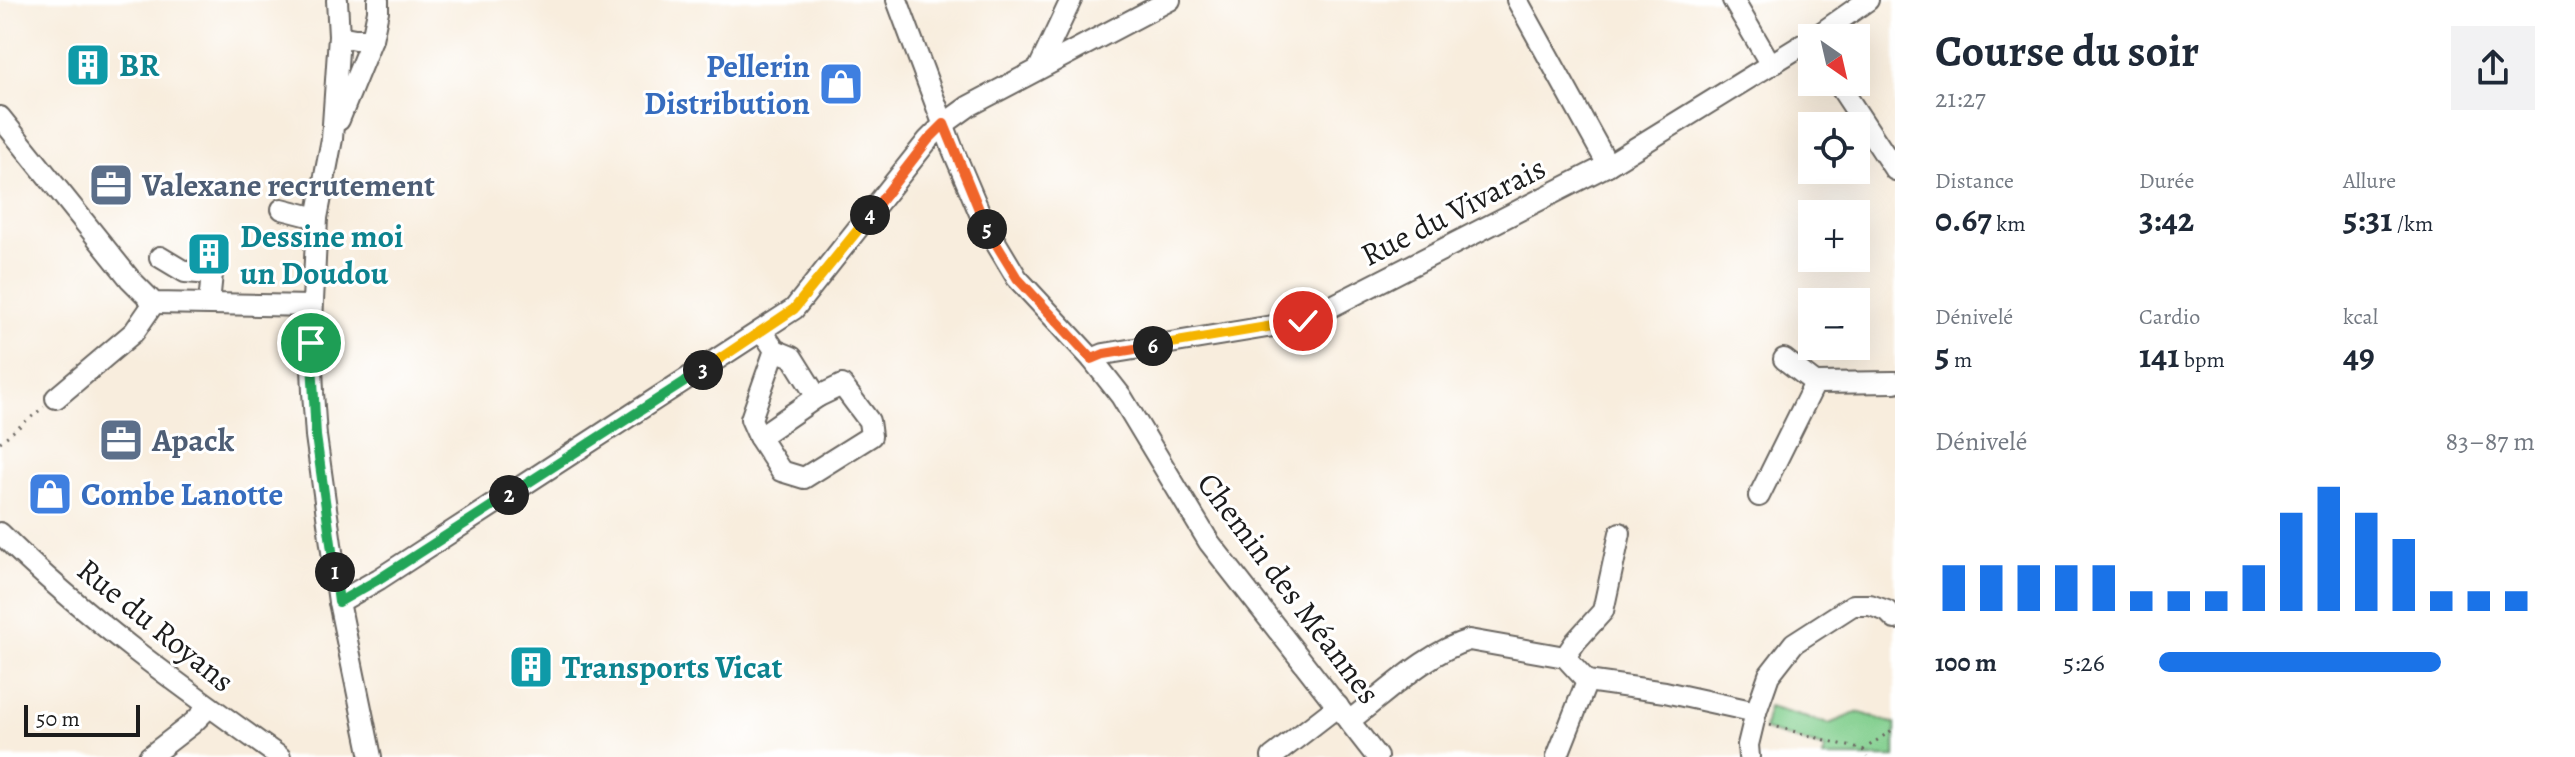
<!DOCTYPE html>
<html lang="fr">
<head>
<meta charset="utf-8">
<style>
  body { margin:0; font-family:Alegreya,serif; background:#f2f2f3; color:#1f2937; height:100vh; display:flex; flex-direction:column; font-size:30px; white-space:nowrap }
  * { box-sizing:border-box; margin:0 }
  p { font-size:26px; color:#747a83 }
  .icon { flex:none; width:44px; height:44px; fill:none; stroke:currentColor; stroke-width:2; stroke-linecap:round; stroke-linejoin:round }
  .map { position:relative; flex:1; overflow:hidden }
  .panel { display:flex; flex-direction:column; background:#fff; width:680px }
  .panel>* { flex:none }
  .needle { width:52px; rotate:146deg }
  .tools { position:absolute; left:1798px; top:24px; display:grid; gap:16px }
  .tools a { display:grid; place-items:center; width:72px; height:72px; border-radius:0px; background:#fff; box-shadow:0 8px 32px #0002; font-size:40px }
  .scale { position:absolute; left:24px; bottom:20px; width:116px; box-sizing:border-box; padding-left:8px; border:4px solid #1c1c1c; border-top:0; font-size:22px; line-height:28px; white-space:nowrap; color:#1c1c1c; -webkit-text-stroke:6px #fff; paint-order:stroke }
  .pin { position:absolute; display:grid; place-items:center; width:68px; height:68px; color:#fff; margin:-34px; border:4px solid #fff; border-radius:50%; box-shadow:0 2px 8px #0007 }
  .km { position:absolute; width:40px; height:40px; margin:-20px; border-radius:50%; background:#222; color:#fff; font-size:22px; line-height:40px; text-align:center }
  .round { display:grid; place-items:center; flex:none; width:84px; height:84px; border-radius:0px; background:#f2f2f3 }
  .summary { display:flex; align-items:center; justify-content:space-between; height:136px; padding:0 40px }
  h1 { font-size:44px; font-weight:600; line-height:60px }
  .stats { display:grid; grid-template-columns:repeat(3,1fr); gap:12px; height:136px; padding:8px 40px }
  .stats div { display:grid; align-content:center }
  .stats b { font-size:34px; font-weight:600 }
  .stats small { font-size:22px; font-weight:400 }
  .stats p { font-size:22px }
  .chart { height:224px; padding:16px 40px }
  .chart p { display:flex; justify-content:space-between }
  .chart svg { width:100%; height:144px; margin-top:8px; stroke:#1a73e8; stroke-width:6 }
  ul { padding:0 40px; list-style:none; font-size:26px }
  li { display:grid; grid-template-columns:128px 96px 1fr; align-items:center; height:60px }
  li i { height:20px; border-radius:10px; background:#1a73e8 }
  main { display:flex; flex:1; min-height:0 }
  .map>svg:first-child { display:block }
</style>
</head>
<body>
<main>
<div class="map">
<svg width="1895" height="757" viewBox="0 0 1895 757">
  <rect width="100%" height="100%" fill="#fff"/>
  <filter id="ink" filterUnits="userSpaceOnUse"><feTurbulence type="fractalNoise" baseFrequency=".0125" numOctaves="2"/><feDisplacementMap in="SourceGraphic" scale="16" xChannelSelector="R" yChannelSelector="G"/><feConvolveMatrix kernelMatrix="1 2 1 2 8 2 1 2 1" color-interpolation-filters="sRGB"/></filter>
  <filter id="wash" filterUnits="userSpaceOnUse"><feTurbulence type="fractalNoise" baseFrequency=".006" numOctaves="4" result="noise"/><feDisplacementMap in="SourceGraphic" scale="32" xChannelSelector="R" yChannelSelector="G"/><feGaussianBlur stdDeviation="1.8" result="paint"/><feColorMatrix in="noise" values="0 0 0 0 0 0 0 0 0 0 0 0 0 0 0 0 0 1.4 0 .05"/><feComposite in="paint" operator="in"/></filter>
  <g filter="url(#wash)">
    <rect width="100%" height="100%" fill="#f8eddd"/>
    <!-- green -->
    <path fill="#82cf8e" stroke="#4f7655" stroke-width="2" d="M1768,707L1829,724L1858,712L1895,724V757H1823L1825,748L1764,730Z"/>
  </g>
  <g filter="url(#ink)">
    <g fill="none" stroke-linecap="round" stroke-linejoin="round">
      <!-- minor casing -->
      <g stroke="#696560" stroke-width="24">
        <g id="minor">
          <path d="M337,0L339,36L355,39H372L378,11V0"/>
          <path d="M897,0L953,150L984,223L1017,278L1092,359L1121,396L1209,542L1377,757"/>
          <path d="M1517,0L1608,165"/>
          <path d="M1733,0L1771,65"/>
          <path d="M339,36L332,139L317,218L311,343L313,392L316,436L339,602L371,757"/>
          <path d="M1814,38L1868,0"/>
          <path d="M1039,68L1071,0"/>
          <path d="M1837,82L1895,170"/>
          <path d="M0,117L130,279L154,303L312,306"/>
          <path d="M339,120L372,39"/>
          <path d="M282,209L317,218"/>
          <path d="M160,257L185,272L212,274L209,303"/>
          <path d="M762,331L775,350L751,419L759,437L781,471L804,478L871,436L869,421L842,385L817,397L792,357L775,350"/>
          <path d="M1092,359L1104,354L1303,321L1608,165L1812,39"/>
          <path d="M1784,359L1815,383"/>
          <path d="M56,398L134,332L154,303"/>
          <path d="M759,437L817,397"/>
          <path d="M1759,496L1815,383L1895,382"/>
          <path d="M0,533C84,617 183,688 280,757"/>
          <path d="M339,602L379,579L794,309L928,140L944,124L969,106L1170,0"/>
          <path d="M1565,657L1576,641L1603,611L1620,533"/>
          <path d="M1349,721C1385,694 1427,652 1469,640L1565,657L1587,681L1665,692L1756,712L1769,675L1794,643L1853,605H1870L1887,611L1895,619"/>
          <path d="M149,757L193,723L209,707"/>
          <path d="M1272,757L1338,706"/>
          <path d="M1557,757L1587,681"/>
          <path d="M1749,757L1748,745L1756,712"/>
        </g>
      </g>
      <!-- path -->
      <g stroke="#696560" stroke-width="3" stroke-dasharray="2 6" stroke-linecap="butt">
        <path d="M0,442L44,407"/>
        <path d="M1770,725L1863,750L1867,757"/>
        <path d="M1863,750L1895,728"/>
      </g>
      <!-- minor -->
      <use href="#minor" stroke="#fff" stroke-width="20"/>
    </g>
  </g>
  <g fill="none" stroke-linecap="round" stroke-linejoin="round" filter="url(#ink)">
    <!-- split-1 casing -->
    <g stroke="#fff" stroke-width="16">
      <path id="split-1" d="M311,343L316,436L335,572"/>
    </g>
    <!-- split-2 casing -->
    <g stroke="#fff" stroke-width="16">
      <path id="split-2" d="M335,572L339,602L379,579L509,495"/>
    </g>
    <!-- split-3 casing -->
    <g stroke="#fff" stroke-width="16">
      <path id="split-3" d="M509,495L703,370"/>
    </g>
    <!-- split-4 casing -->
    <g stroke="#fff" stroke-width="16">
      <path id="split-4" d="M703,370L794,309L870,215"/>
    </g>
    <!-- split-5 casing -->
    <g stroke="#fff" stroke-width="16">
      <path id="split-5" d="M870,215L928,140L944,124L987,229"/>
    </g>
    <!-- split-6 casing -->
    <g stroke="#fff" stroke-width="16">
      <path id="split-6" d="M987,229L1017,278L1092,359L1104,354L1153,346"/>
    </g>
    <!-- split-7 casing -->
    <g stroke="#fff" stroke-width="16">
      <path id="split-7" d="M1153,346L1303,321"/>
    </g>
    <!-- split-1 -->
    <use href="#split-1" stroke="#22a559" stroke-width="10"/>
    <!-- split-2 -->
    <use href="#split-2" stroke="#22a559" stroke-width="10"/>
    <!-- split-3 -->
    <use href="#split-3" stroke="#22a559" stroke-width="10"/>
    <!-- split-4 -->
    <use href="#split-4" stroke="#f5b400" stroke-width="10"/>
    <!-- split-5 -->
    <use href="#split-5" stroke="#f0652b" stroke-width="10"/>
    <!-- split-6 -->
    <use href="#split-6" stroke="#f0652b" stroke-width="10"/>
    <!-- split-7 -->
    <use href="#split-7" stroke="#f5b400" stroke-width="10"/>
  </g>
  <!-- icons -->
  <defs>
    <g id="building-square" transform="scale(2.3)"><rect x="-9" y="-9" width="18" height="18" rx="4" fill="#0f9aa8" stroke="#fff"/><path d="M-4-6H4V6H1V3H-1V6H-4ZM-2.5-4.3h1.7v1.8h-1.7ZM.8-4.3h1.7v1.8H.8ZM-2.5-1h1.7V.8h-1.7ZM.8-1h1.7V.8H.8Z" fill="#fff"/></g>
    <g id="shop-square" transform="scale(2.3)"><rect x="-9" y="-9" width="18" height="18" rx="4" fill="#3f7fe0" stroke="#fff"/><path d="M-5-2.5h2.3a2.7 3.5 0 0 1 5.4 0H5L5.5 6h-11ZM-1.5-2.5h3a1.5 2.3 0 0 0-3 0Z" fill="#fff"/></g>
    <g id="office-square" transform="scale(2.3)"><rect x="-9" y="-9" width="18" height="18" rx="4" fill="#5c6f8a" stroke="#fff"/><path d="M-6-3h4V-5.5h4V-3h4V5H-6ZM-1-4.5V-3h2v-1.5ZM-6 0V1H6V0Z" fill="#fff"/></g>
  </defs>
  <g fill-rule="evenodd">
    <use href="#building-square" x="88" y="65"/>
    <use href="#shop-square" x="841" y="84"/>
    <use href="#office-square" x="111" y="185"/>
    <use href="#building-square" x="209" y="254"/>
    <use href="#office-square" x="121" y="440"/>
    <use href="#shop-square" x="50" y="494"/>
    <use href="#building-square" x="531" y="667"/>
  </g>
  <g text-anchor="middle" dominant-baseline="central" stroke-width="6" stroke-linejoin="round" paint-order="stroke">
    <!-- culture labels -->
    <g font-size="32" font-weight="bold" fill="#0d838f" stroke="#fff" text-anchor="start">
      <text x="119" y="65">BR</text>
      <text x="240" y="236">Dessine moi<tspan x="240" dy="37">un Doudou</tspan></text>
      <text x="562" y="667">Transports Vicat</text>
    </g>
    <!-- shop labels -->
    <g font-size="32" font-weight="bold" fill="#366cbe" stroke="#fff" text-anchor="end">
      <text x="810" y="66">Pellerin<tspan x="810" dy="37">Distribution</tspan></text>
      <text x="81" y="494" text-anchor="start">Combe Lanotte</text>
    </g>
    <!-- service labels -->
    <g font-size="32" font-weight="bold" fill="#4e5e75" stroke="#fff" text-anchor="start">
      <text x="142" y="185">Valexane recrutement</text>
      <text x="152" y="440">Apack</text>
    </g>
    <!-- street labels -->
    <g font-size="32" fill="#1c1c1c" stroke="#fff">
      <text transform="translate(1453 211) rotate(-27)">Rue du Vivarais</text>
      <text transform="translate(1289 588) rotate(53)">Chemin des Méannes</text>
      <text transform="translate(156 625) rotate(39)">Rue du Royans</text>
    </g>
  </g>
</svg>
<div class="tools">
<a><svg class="needle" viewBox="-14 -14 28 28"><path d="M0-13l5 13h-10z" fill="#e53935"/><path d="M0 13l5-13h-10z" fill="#747a83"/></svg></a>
<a><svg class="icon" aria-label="locate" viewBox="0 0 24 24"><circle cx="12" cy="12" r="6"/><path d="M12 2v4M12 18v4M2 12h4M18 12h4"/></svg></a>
<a>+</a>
<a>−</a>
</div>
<div class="scale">50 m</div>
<div class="pin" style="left:311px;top:343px;background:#1e9e55"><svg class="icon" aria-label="arrive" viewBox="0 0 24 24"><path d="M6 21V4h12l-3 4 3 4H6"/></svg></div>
<div class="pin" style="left:1303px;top:321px;background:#d93025"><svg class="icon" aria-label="check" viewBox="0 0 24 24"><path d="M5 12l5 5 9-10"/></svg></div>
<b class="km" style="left:335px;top:572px">1</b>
<b class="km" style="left:509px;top:495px">2</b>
<b class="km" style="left:703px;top:370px">3</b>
<b class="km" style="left:870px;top:215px">4</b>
<b class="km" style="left:987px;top:229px">5</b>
<b class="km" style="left:1153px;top:346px">6</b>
</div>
<section class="panel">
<div class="summary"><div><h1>Course du soir</h1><p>21:27</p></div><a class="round"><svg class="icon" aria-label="share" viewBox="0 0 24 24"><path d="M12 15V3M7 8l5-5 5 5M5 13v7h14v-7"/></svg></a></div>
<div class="stats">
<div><p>Distance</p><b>0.67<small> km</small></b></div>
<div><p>Durée</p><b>3:42</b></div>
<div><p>Allure</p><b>5:31<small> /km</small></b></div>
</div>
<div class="stats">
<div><p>Dénivelé</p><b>5<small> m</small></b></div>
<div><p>Cardio</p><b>141<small> bpm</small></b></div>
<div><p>kcal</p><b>49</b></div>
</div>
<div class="chart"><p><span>Dénivelé</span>83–87 m</p>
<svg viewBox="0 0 160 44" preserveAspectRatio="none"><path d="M5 44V30M15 44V30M25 44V30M35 44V30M45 44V30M55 44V38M65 44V38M75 44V38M85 44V30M95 44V14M105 44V6M115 44V14M125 44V22M135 44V38M145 44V38M155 44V38"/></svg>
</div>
<ul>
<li><b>100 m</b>5:26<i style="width:75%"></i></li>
</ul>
</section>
</main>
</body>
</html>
